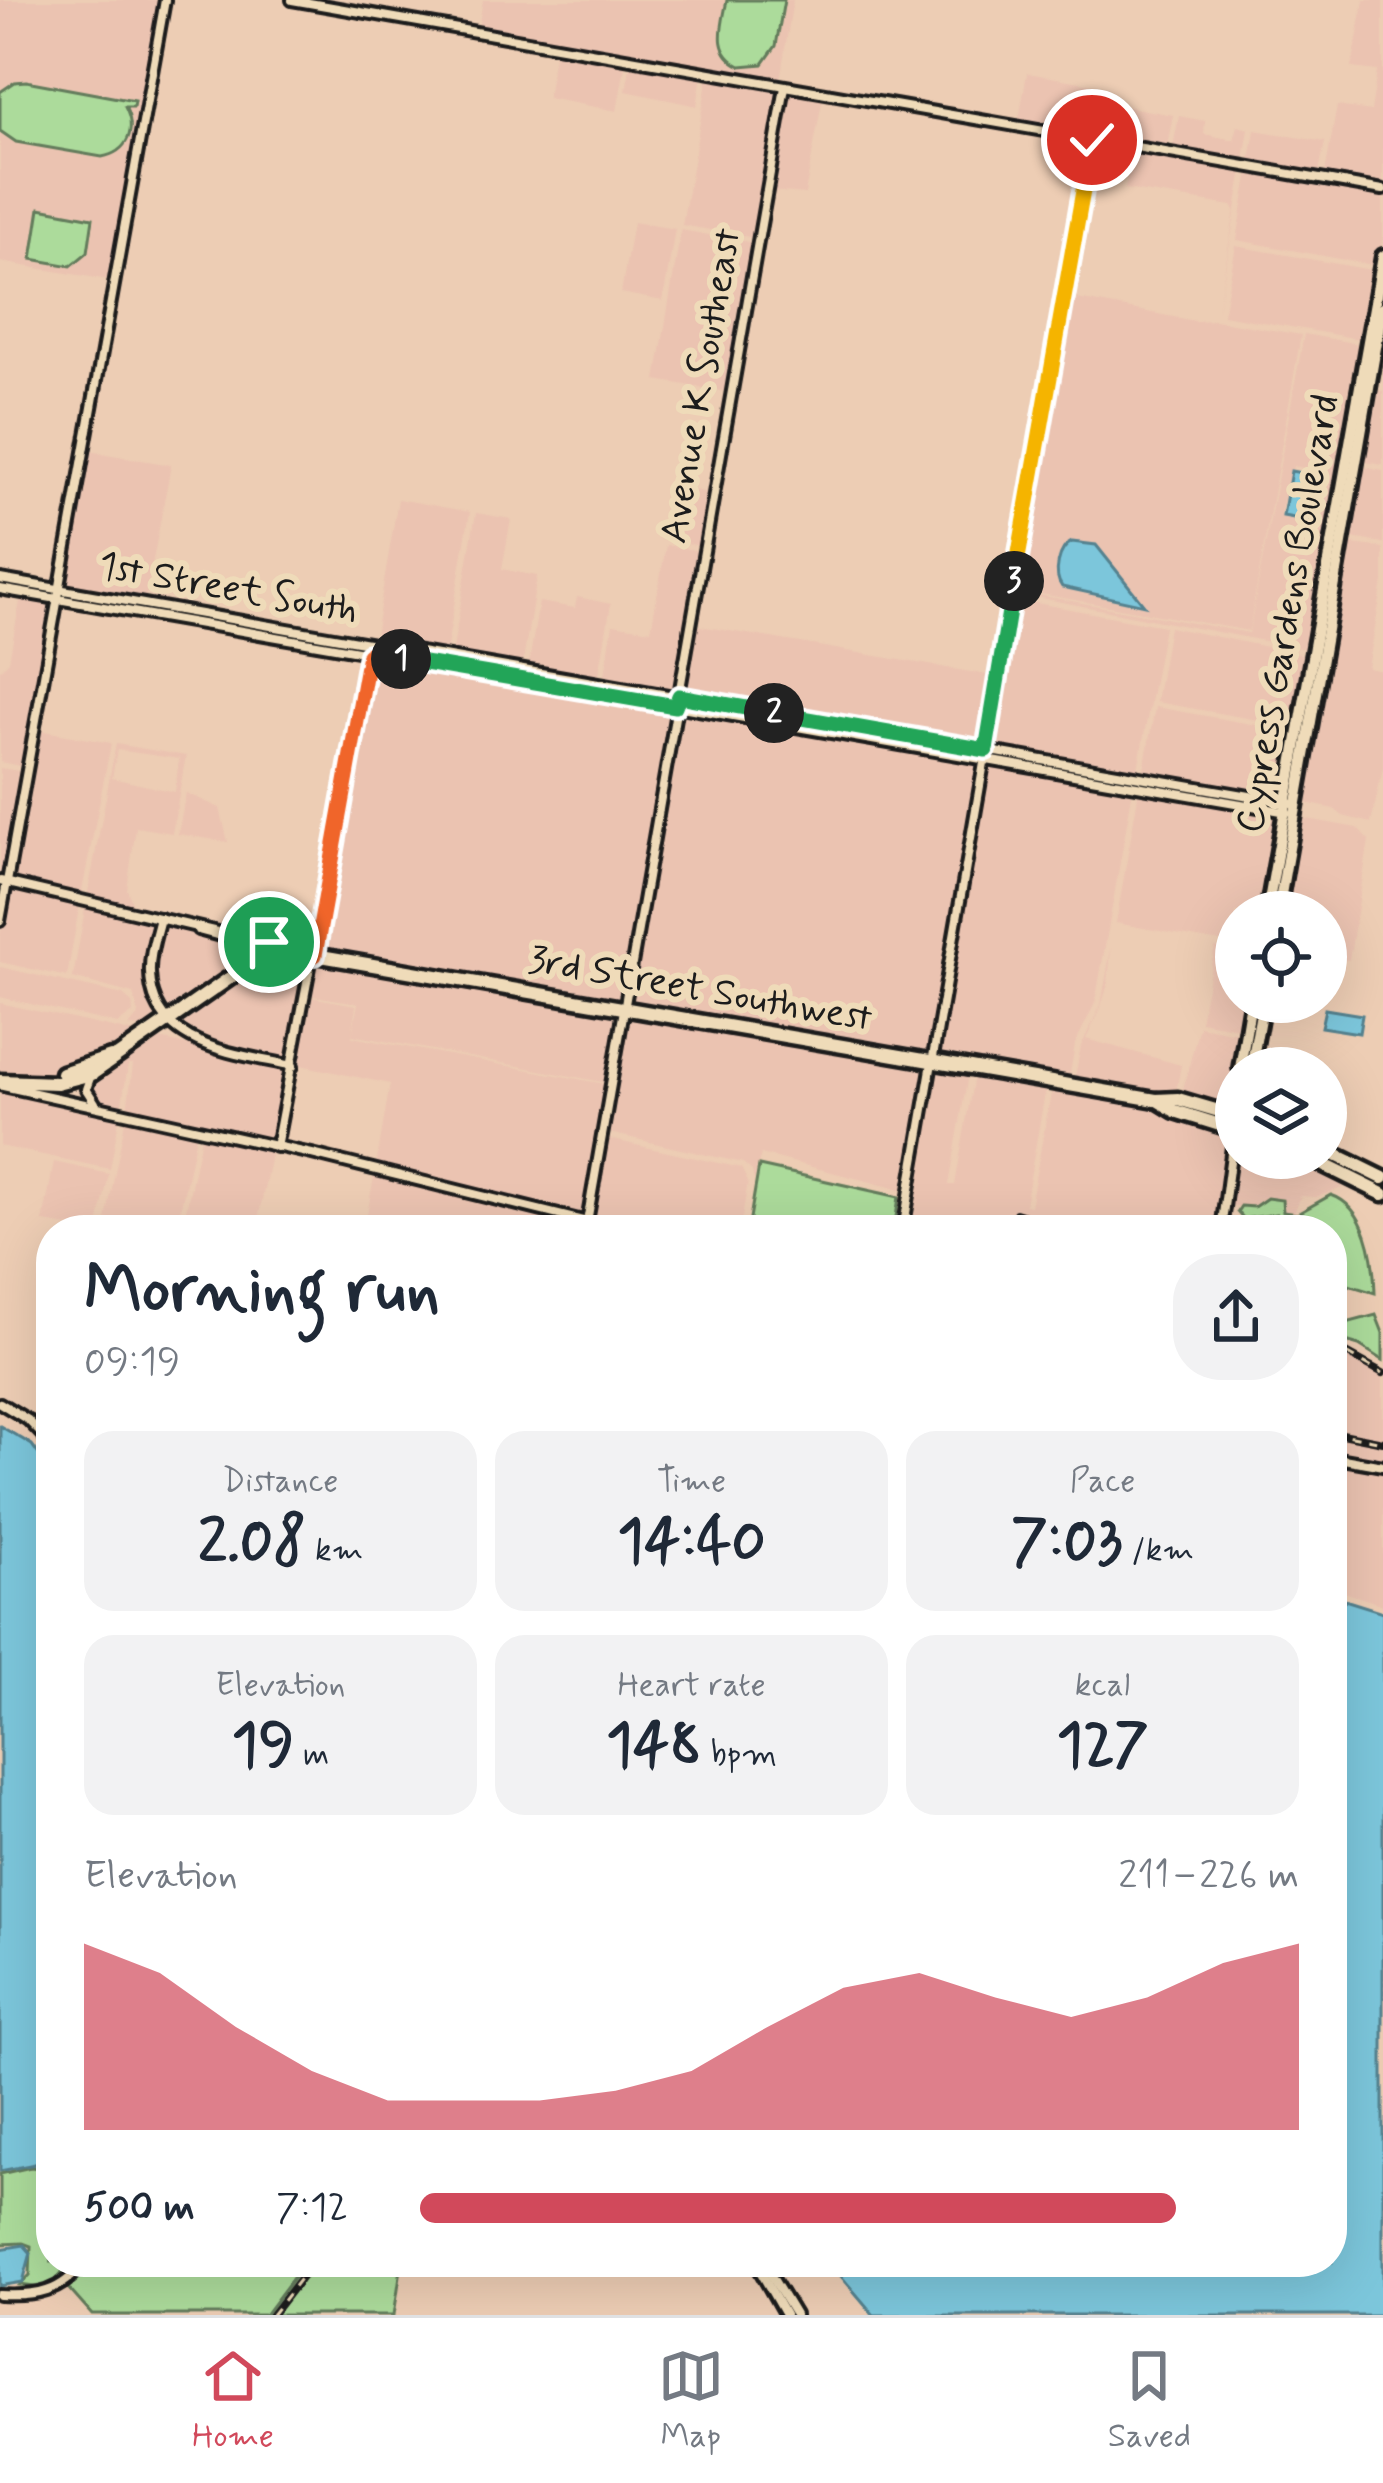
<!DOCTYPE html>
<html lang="en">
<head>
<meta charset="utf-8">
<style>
  body { margin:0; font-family:Mynerve,sans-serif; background:#f2f2f3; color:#1f2937; height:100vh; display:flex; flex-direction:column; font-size:45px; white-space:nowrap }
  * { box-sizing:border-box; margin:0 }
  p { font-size:39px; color:#747a83 }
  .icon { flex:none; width:66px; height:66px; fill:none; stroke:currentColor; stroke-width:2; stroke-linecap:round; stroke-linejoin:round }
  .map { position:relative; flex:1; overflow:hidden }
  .sheet { position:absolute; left:36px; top:1215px; width:1311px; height:1062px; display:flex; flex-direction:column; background:#fff; border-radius:48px; box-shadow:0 12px 48px #0002 }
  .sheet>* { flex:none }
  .tools { position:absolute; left:1215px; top:891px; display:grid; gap:24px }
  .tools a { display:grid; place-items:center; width:132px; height:132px; border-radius:50%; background:#fff; box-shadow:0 12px 48px #0002; font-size:60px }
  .pin { position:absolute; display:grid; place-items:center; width:102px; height:102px; color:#fff; margin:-51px; border:6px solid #fff; border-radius:50%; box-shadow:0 3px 12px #0007 }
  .km { position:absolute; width:60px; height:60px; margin:-30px; border-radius:50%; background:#222; color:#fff; font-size:33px; line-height:60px; text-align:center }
  .round { display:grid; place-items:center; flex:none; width:126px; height:126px; border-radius:48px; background:#f2f2f3 }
  .overview { display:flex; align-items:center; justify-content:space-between; height:204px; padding:0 48px }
  h1 { font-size:66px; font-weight:700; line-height:90px }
  .metrics { display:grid; grid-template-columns:repeat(3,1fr); gap:18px; height:204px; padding:12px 48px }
  .metrics div { display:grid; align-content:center; border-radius:30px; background:#f2f2f3; text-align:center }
  .metrics b { font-size:60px; font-weight:700 }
  .metrics small { font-size:33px; font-weight:400 }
  .metrics p { font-size:33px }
  .chart { height:336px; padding:24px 48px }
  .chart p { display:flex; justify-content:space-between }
  .chart svg { width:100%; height:216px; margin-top:12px; fill:#d1495b; opacity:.7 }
  ul { padding:0 48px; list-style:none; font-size:39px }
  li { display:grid; grid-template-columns:192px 144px 1fr; align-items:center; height:90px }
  li i { height:30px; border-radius:15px; background:#d1495b }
  .tabs { display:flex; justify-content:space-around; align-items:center; height:168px; border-top:3px solid #e0e1e3; background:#fff; font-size:33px; color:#747a83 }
  .tabs a { display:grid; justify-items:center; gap:6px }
  .tabs .active { color:#d1495b }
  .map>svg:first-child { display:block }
</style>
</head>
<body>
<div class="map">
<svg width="1383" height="2315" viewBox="0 0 1383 2315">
  <rect width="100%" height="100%" fill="#edcdb4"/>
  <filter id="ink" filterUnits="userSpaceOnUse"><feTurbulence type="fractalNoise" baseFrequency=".00833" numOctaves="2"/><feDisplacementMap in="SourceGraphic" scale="24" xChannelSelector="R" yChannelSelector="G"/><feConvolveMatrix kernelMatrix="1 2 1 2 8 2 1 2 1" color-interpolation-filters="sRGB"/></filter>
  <g filter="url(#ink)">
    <!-- built -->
    <g fill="#ebc3b1" fill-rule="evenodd">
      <path d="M0,0H159L109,280L0,262Z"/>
      <path d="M483,0H793L780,80L478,28Z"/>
      <path d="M1364,0H1383V188L1324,179L1337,106L1371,111L1377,71L1352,68Z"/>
      <path d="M555,49L626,61L617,111L547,98Z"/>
      <path d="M631,62L702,75L697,106L626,91Z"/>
      <path d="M1027,73L1098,85L1089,137L1018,125Z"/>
      <path d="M708,76L782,89L755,238L682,225Z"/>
      <path d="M788,90L823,96L805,194L770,191Z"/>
      <path d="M1101,102L1173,115L1166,151L1095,138Z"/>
      <path d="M1179,116L1205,121L1204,134L1234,140L1238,126L1249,129L1243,165L1172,152Z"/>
      <path d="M1255,130L1325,142L1318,178L1249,166Z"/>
      <path d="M1131,150L1243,170L1217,314L1235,210L1232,206L1125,189Z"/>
      <path d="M1249,171L1383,193V239L1378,266L1237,240Z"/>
      <path d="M633,222L675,229L663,301L621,293Z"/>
      <path d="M681,230L754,243L728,392L656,380Z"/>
      <path d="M1236,246L1377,271L1365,340L1223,315Z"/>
      <path d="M1067,296L1016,591L1249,633L1304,334L1364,345L1344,461L1332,457L1331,461L1343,467L1311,650L1015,593ZM1293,466L1329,472L1320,524L1280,515Z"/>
      <path d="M1072,298L1195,321L1215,320L1301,335L1249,631L1018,590Z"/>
      <path d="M1372,389L1383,391V465L1360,461Z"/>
      <path d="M89,451L171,465L145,602L65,588Z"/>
      <path d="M1359,466L1383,471V543L1346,537Z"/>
      <path d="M675,487L710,493L701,546L667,540Z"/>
      <path d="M398,499L470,512L446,653L374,642Z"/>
      <path d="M476,513L511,519L502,569L537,576L522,668L452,655Z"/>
      <path d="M1345,543L1383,548V582L1368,668L1383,671V768L1371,823L1343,816L1334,809L1301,802Z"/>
      <path d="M666,545L700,551L676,693L604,681L613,624L651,630Z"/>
      <path d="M21,596L57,602L26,767L0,762V670L9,661Z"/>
      <path d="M577,597L611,604L598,680L528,669L539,602L575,608Z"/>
      <path d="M1014,599L1164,626L1137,774L989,748Z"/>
      <path d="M694,625L994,676L983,747L682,694Z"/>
      <path d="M1169,627L1310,656L1297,727L1156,702Z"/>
      <path d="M371,644L524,675L679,696L608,1083L352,1035L358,1003L307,995Z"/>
      <path d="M681,699L982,752L981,758L679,705Z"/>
      <path d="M1155,707L1296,732L1284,799L1143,775Z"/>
      <path d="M677,710L981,763L928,1057L626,1005Z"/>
      <path d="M39,730L111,743L81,896L10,881Z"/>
      <path d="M116,744L186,756L172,833L136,827L127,889L134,909L87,898ZM117,750L179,759L175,792L112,778Z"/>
      <path d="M986,764L1133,789L1095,1003L1075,1044L1069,1080L934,1058Z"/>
      <path d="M0,768L25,772L5,879L0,878Z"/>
      <path d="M1139,790L1282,814L1264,912H1236V945L1116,923Z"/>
      <path d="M186,793L220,808L228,842L178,834Z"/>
      <path d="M1302,818L1357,828L1369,841L1349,960L1326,958V912H1281L1298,821Z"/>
      <path d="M10,886L80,902L67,977L0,962V937Z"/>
      <path d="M86,903L156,920L147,977L151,998L165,1020L150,1031L129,1026L139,1014L133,994L73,978Z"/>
      <path d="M162,923L221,939L237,936L300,953L278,955L169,1017L157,996L153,965Z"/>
      <path d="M1215,947L1236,951V1002H1248L1244,1029L1200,1021Z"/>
      <path d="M1111,949L1108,984L1100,1010L1086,1039L1181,1065L1175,1097L1074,1081L1081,1046L1101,1005Z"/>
      <path d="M311,958L291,1063L208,1044L173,1021L251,970Z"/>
      <path d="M0,967L123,995L132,1003L133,1013L118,1024L0,997Z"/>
      <path d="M310,997L356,1005L352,1037L605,1084L584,1219L541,1205L376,1166L390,1084L296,1064Z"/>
      <path d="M0,1003L144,1035L121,1050L38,1079L0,1078Z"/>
      <path d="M625,1011L927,1062L906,1191L761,1154L754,1181L752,1171L743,1163L605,1132Z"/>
      <path d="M1199,1026L1243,1034L1229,1111L1181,1098Z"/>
      <path d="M151,1037L289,1068L273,1143L127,1110L133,1065H128L121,1109L94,1100L90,1084L94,1076Z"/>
      <path d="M933,1063L969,1069L949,1185H955L975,1070L1047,1082L1025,1205L1030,1206L1053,1083L1128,1096L1231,1131L1218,1230L906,1229Z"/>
      <path d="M0,1087L120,1114L110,1169L0,1146Z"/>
      <path d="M126,1116L197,1131L176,1230H104Z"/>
      <path d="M202,1132L272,1149L256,1230H182Z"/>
      <path d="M604,1138L741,1168L748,1182L740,1230H608L590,1221Z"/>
      <path d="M1236,1145V1158H1296L1340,1180L1343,1188L1316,1197L1301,1196L1294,1213L1228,1205Z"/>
      <path d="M54,1162L109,1174L97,1230L43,1222Z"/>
      <path d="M375,1172L583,1224L582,1230H364Z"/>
      <path d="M1332,1344L1383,1368V1464L1332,1454Z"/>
      <path d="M1332,1459L1383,1469V1605L1332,1588Z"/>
    </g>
    <!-- green -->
    <g fill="#acdb9b" stroke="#647c5c" stroke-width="3">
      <path d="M727,0H784L776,46L763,64L741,66C712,52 722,27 727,0Z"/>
      <path d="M26,81L134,101L133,107H125C137,130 128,152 102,157L16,142L0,131V92L15,82Z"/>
      <path d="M40,208L93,218L88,252L71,266L32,259Z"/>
      <path d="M759,1166L899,1197L894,1230H748Z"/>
      <path d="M1331,1195C1367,1207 1374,1259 1375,1293L1332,1280V1230H1276L1280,1221L1276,1214L1243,1219L1237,1212L1241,1206L1254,1207L1267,1198L1282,1200L1283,1212L1297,1214Z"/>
      <path d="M1376,1315L1383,1333V1360L1359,1345L1332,1337V1319L1343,1324Z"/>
      <path d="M31,2167L51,2170V2262H70L49,2289L20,2285L30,2275L31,2246L23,2243L0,2244V2174Z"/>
      <path d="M89,2262H305L265,2315H92L68,2288Z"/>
      <path d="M309,2262H402L394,2315H268Z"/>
    </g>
    <!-- water -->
    <g fill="#7bc6db" stroke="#55828f" stroke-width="3">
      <path d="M1291,471L1324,477L1316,522L1283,516Z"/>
      <path d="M1072,542L1096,545L1144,605L1062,587C1053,575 1058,548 1072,542Z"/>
      <path d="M1325,1009L1362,1015L1359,1033L1321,1027Z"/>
      <path d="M0,1426L32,1445L51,1471V2154L35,2164L0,2171Z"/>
      <path d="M1332,1596L1383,1612V2315H874L829,2262H1332Z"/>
      <path d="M24,2245L31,2253L23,2282L0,2286V2249Z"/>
    </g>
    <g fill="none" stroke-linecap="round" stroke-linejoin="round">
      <!-- secondary casing -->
      <g stroke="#1c1c1c" stroke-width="16">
        <g id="secondary">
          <path d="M292,0L1383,190"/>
          <path d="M0,579L1290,803"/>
          <path d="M0,589L1287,812"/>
          <path d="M0,881L308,953"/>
          <path d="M160,918C156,935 149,954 150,973C152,1048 237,1053 293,1066"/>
          <path d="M0,921L165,0"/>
          <path d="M198,930L224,937L235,934"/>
          <path d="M91,1075L86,1089L95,1103"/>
          <path d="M3,1086L312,1154L587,1222L602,1230"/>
          <path d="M276,1147L369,653"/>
          <path d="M587,1222L785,87"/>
          <path d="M903,1230L1092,140"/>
          <path d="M1221,1230L1234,1131"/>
          <path d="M0,1403L28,1420L51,1444"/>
          <path d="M1332,1457L1383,1466"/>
          <path d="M755,2262L785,2315"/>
          <path d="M763,2262L795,2315"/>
          <path d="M0,2295C36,2297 62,2293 84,2262"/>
        </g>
      </g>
      <!-- primary casing -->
      <g stroke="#1c1c1c" stroke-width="20">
        <g id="primary">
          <path d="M1267,912L1383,256"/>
          <path d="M1278,912L1383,307"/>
          <path d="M1240,1068L1251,1002"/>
          <path d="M1251,1068L1263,1002"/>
          <path d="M1233,1120L1236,1089"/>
        </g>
      </g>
      <!-- highway casing -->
      <g stroke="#1c1c1c" stroke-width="21">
        <g id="highway">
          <path d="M62,1073L111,1057"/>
          <path d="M0,1081L57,1083L92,1074L234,975L265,961L315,955L1156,1100L1178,1099L1236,1116"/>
          <path d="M1157,1100L1175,1111L1236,1130"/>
          <path d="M1326,1150L1383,1178"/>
          <path d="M1310,1158L1383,1194"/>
        </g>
      </g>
      <!-- secondary -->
      <use href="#secondary" stroke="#efdbb9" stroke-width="8"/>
      <!-- primary -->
      <use href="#primary" stroke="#efdbb9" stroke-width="10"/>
      <!-- highway -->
      <use href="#highway" stroke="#efdbb9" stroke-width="12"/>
      <!-- rail casing -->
      <g stroke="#1c1c1c" stroke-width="8">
        <g id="rail">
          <path d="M1016,1213L1072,1230"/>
          <path d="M1332,1345L1383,1373"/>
          <path d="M1332,1432L1383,1442"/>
          <path d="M272,2315L313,2262"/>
        </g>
      </g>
      <!-- rail -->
      <use href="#rail" stroke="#efdbb9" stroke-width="3" stroke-dasharray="9" stroke-linecap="butt"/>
    </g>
  </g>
  <g fill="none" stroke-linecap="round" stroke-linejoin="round" filter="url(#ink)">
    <!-- split-1 casing -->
    <g stroke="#fff" stroke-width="24">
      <path id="split-1" d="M269,942L315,955L369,654L401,659"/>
    </g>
    <!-- split-2 casing -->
    <g stroke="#fff" stroke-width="24">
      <path id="split-2" d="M401,659L675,706L679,696L774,713"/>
    </g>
    <!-- split-3 casing -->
    <g stroke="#fff" stroke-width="24">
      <path id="split-3" d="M774,713L986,750L1014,581"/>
    </g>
    <!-- split-4 casing -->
    <g stroke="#fff" stroke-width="24">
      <path id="split-4" d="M1014,581L1092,140"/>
    </g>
    <!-- split-1 -->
    <use href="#split-1" stroke="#f0652b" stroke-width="15"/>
    <!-- split-2 -->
    <use href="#split-2" stroke="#22a559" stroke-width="15"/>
    <!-- split-3 -->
    <use href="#split-3" stroke="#22a559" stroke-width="15"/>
    <!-- split-4 -->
    <use href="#split-4" stroke="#f5b400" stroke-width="15"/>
  </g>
  <g text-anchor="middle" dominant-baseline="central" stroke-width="12" stroke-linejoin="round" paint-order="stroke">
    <!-- street labels -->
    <g font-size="39" fill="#1c1c1c" stroke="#efdbb9">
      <text transform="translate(702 386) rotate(-80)">Avenue K Southeast</text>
      <text transform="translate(228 589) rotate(10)">1st Street South</text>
      <text transform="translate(1289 614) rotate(-80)">Cypress Gardens Boulevard</text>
      <text transform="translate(700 990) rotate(10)">3rd Street Southwest</text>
    </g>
  </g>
</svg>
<div class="tools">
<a><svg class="icon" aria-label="locate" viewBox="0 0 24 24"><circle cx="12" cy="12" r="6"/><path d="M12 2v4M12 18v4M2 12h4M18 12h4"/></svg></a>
<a><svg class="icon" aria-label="layers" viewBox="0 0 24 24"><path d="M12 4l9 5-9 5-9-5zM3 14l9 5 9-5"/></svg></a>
</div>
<div class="pin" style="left:269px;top:942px;background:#1e9e55"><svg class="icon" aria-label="arrive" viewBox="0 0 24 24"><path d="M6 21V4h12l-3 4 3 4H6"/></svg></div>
<div class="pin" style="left:1092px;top:140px;background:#d93025"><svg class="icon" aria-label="check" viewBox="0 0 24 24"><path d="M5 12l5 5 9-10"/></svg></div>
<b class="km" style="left:401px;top:659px">1</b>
<b class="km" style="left:774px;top:713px">2</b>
<b class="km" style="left:1014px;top:581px">3</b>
<section class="sheet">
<div class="overview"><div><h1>Morning run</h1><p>09:19</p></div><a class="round"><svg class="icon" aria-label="share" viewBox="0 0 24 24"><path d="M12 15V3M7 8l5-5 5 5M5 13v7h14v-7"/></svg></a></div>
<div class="metrics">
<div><p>Distance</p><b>2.08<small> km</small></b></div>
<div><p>Time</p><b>14:40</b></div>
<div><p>Pace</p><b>7:03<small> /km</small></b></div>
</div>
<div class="metrics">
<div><p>Elevation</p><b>19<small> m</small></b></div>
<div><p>Heart rate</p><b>148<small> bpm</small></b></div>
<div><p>kcal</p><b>127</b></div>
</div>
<div class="chart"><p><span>Elevation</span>211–226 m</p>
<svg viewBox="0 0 160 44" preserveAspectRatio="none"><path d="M0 44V6L10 12L20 23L30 32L40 38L50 38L60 38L70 36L80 32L90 23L100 15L110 12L120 17L130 21L140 17L150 10L160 6V44z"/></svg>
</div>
<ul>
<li><b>500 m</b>7:12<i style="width:86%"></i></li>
</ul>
</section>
</div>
<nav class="tabs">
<a class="active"><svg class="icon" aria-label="home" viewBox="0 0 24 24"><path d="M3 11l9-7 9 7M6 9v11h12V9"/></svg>Home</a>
<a><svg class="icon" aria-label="map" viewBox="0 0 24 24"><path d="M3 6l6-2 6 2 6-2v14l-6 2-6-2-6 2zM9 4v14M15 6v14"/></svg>Map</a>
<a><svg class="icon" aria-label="saved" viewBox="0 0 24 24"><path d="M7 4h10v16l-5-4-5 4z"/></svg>Saved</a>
</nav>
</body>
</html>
